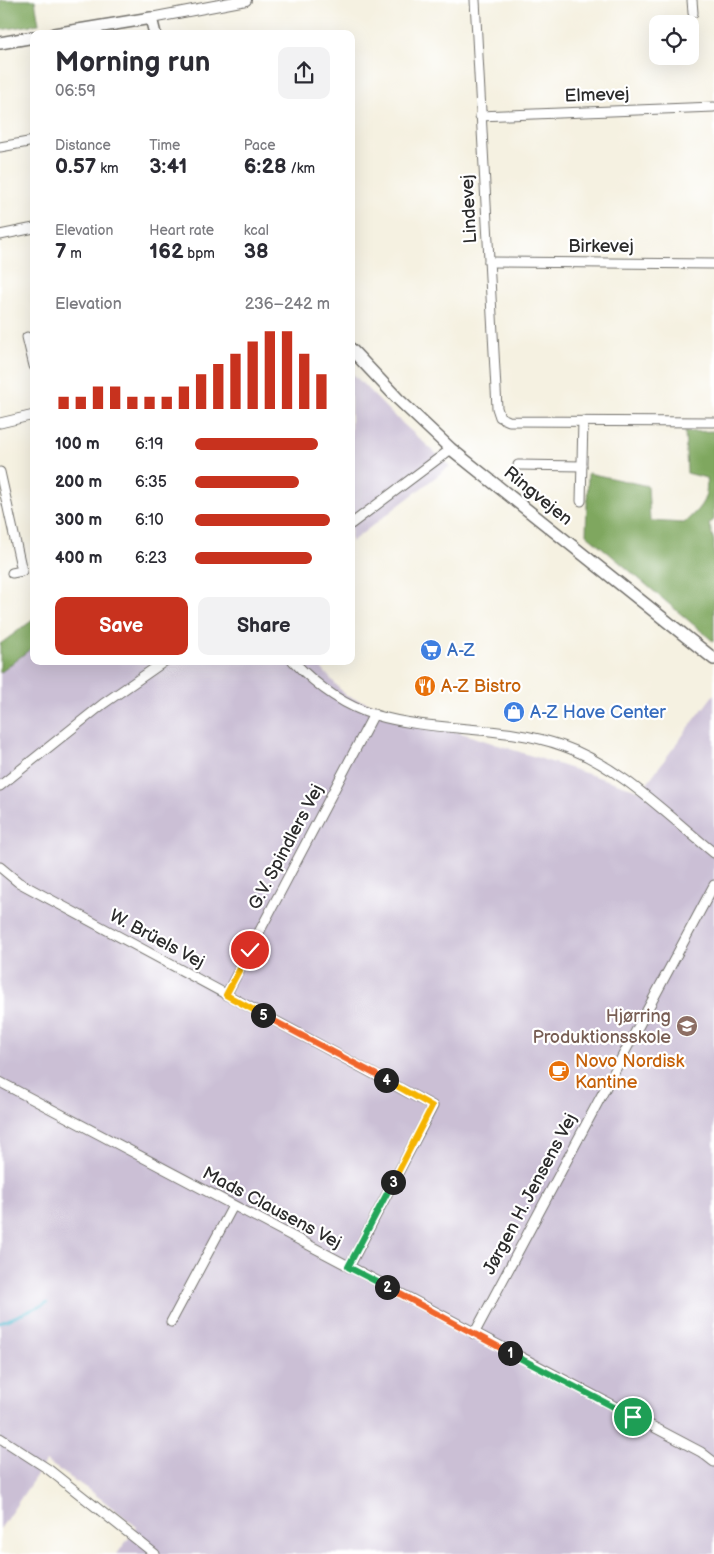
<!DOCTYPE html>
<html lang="en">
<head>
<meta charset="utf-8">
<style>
  body { margin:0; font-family:"Balsamiq Sans",sans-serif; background:#f2f2f3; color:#2b2b33; height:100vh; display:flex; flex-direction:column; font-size:19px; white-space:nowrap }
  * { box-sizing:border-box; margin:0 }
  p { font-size:16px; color:#7c7c81 }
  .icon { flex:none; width:28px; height:28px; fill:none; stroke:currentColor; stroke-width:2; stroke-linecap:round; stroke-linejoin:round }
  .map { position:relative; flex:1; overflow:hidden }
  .panel { position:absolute; left:30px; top:30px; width:325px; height:635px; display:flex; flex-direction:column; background:#fff; border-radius:10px; box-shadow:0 5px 20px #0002 }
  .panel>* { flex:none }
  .tools { position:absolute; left:649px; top:15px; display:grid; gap:10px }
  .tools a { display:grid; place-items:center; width:50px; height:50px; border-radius:10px; background:#fff; box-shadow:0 5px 20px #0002; font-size:25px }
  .pin { position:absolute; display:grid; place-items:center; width:42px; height:42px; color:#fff; margin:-21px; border:2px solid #fff; border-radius:50%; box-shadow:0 1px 5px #0007 }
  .km { position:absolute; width:25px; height:25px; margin:-12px; border-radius:50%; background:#222; color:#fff; font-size:14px; line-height:25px; text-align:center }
  .round { display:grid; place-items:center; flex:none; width:52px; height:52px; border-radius:10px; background:#f2f2f3 }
  .overview { display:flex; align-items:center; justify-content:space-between; height:85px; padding:0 25px }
  h1 { font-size:28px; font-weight:700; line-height:38px }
  .stats { display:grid; grid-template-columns:repeat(3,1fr); gap:8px; height:85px; padding:5px 25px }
  .stats div { display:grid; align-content:center }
  .stats b { font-size:21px; font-weight:700 }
  .stats small { font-size:14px; font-weight:400 }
  .stats p { font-size:14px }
  .chart { height:140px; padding:10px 25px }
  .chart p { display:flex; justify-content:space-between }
  .chart svg { width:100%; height:90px; margin-top:5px; stroke:#c8321e; stroke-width:6 }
  .primary-button { display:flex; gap:10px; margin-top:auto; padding:10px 25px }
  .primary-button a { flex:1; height:58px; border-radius:10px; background:#c8321e; color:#fff; font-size:20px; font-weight:700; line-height:58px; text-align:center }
  .primary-button a+a { background:#f2f2f3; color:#2b2b33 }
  ul { padding:0 25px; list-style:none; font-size:16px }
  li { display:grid; grid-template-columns:80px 60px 1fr; align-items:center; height:38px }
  li i { height:12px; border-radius:6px; background:#c8321e }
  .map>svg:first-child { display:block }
</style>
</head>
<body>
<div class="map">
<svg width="714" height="1554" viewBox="0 0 714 1554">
  <rect width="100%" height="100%" fill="#fff"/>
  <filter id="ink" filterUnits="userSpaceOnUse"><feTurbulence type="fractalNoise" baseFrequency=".02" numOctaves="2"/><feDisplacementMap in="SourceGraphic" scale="10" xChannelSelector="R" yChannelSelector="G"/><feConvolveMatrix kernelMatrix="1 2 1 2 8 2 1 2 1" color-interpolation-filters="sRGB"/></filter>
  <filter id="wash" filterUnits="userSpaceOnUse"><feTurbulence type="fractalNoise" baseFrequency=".0096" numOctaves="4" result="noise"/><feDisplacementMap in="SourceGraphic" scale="20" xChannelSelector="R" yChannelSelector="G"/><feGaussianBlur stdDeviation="1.12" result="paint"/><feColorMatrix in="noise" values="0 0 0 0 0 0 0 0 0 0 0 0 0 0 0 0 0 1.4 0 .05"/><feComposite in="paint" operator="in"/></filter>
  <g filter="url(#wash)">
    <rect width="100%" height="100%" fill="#f5f1e1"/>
    <!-- industrial -->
    <g fill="#cbbfd5">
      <path d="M351,372L391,413L450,466L351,542Z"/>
      <path d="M34,646V661H315L346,696L641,791L714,694V1554H117L137,1527L92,1492L46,1461L0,1529V673Z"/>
    </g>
    <!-- forest -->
    <g fill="#7fa75e" stroke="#556944">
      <path d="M0,0H35L39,24L0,30Z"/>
      <path d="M714,431V520L709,524L714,541V642L586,534L588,473L648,486L650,521L684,523C700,508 709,500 706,478L687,473L685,432Z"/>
      <path d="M34,619V646L0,673V644Z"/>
    </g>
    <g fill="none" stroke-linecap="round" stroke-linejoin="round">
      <!-- stream -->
      <path stroke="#52bad0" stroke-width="2.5" d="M0,1323L47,1303"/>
    </g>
  </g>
  <g filter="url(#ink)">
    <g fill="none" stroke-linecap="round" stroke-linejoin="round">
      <!-- minor casing -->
      <g stroke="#72706b" stroke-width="11">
        <g id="minor">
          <path d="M475,0L497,408L500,417L509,421L714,422"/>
          <path d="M692,0L693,13"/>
          <path d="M480,116L714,107"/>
          <path d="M0,147L34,141"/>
          <path d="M0,235L34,228"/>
          <path d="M489,262L714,264"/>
          <path d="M27,337L34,366"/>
          <path d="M0,423L34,415"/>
          <path d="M518,465L582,466"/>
          <path d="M0,472L22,571L12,573"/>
          <path d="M581,501L583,421"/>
          <path d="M351,524L451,449"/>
          <path d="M293,661C315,684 344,706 375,715C436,733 502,724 563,746C620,766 668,816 714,853"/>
          <path d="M0,786L103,704L165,661"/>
          <path d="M0,867L18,882L433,1106L349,1267"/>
          <path d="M226,995L374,714"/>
          <path d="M0,1082L701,1452L714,1462"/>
          <path d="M171,1322L233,1206"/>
          <path d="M474,1334L714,885"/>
          <path d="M0,1438L48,1469L155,1554"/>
        </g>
      </g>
      <!-- tertiary casing -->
      <g stroke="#72706b" stroke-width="12">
        <path id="tertiary" d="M151,18L246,0"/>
      </g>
      <!-- secondary casing -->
      <g stroke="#72706b" stroke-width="14">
        <g id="secondary">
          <path d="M54,34L151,18L155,34"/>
          <path d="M0,43L34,37"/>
          <path d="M351,349L398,399L451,449L714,659"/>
        </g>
      </g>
      <!-- minor -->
      <use href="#minor" stroke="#fff" stroke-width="9"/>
      <!-- tertiary -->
      <use href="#tertiary" stroke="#fff" stroke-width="10"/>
      <!-- secondary -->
      <use href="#secondary" stroke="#fff" stroke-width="11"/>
    </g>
  </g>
  <g fill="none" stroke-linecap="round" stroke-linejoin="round" filter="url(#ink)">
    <!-- split-1 casing -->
    <g stroke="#fff" stroke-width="10">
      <path id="split-1" d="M510,1353L633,1417"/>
    </g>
    <!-- split-2 casing -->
    <g stroke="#fff" stroke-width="10">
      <path id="split-2" d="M387,1287L510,1353"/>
    </g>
    <!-- split-3 casing -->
    <g stroke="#fff" stroke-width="10">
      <path id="split-3" d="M387,1287L348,1267L393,1182"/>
    </g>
    <!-- split-4 casing -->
    <g stroke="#fff" stroke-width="10">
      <path id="split-4" d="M386,1080L432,1106L393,1182"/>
    </g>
    <!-- split-5 casing -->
    <g stroke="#fff" stroke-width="10">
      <path id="split-5" d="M263,1015L386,1080"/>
    </g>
    <!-- split-6 casing -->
    <g stroke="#fff" stroke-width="10">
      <path id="split-6" d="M250,950L226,995L263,1015"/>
    </g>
    <!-- split-1 -->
    <use href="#split-1" stroke="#22a559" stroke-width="6"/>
    <!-- split-2 -->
    <use href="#split-2" stroke="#f0652b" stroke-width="6"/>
    <!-- split-3 -->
    <use href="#split-3" stroke="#22a559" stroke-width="6"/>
    <!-- split-4 -->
    <use href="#split-4" stroke="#f5b400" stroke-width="6"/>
    <!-- split-5 -->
    <use href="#split-5" stroke="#f0652b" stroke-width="6"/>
    <!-- split-6 -->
    <use href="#split-6" stroke="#f5b400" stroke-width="6"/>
  </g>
  <!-- icons -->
  <defs>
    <g id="supermarket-disc" transform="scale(1.125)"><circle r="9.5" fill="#3f7fe0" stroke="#fff"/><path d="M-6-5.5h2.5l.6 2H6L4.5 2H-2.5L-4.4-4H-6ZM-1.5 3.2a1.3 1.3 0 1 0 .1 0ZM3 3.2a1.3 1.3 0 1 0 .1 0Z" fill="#fff"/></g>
    <g id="restaurant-disc" transform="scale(1.125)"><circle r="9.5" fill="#e8710a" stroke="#fff"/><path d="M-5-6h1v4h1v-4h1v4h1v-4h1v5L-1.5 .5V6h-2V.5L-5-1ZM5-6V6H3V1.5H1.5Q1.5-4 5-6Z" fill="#fff"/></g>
    <g id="shop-disc" transform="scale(1.125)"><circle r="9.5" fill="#3f7fe0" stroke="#fff"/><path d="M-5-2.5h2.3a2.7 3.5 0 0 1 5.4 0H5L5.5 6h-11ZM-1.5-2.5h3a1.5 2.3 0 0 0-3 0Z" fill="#fff"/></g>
    <g id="school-disc" transform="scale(1.125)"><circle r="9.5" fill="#8d6e63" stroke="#fff"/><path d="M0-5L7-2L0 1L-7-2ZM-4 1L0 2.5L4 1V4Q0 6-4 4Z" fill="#fff"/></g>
    <g id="cafe-disc" transform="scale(1.125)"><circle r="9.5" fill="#e8710a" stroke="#fff"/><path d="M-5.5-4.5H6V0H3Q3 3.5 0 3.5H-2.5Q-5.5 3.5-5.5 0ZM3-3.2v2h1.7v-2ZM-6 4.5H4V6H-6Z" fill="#fff"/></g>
  </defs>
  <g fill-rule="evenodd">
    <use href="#supermarket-disc" x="431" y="650"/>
    <use href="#restaurant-disc" x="425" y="686"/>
    <use href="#shop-disc" x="514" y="712"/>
    <use href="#school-disc" x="687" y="1026"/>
    <use href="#cafe-disc" x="559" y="1071"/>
  </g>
  <g text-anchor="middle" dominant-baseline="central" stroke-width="4.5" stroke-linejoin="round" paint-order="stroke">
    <!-- street labels -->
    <g font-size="18" fill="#2b2b2b" stroke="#fff">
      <text transform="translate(597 95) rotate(-2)">Elmevej</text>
      <text transform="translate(469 209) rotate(-93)">Lindevej</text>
      <text x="601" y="246">Birkevej</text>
      <text transform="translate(538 496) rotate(39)">Ringvejen</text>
      <text transform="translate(286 847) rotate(-62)">G.V. Spindlers Vej</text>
      <text transform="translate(157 939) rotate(28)">W. Brüels Vej</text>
      <text transform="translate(530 1194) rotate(-62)">Jørgen H. Jensens Vej</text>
      <text transform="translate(272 1208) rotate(28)">Mads Clausens Vej</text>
    </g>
    <!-- shop labels -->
    <g font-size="18" fill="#366cbe" stroke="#fff" text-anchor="start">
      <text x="447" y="650">A-Z</text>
      <text x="530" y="712">A-Z Have Center</text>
    </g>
    <!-- food labels -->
    <g font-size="18" fill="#c56008" stroke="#fff" text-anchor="start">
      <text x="441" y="686">A-Z Bistro</text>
      <text x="575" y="1061">Novo Nordisk<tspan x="575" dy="21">Kantine</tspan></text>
    </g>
    <!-- education labels -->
    <g font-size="18" fill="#785e54" stroke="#fff" text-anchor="end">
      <text x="671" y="1016">Hjørring<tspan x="671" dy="21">Produktionsskole</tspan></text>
    </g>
  </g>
</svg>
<div class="tools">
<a><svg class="icon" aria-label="locate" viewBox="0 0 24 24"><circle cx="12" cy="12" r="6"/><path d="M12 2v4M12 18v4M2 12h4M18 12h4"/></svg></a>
</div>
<div class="pin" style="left:633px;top:1417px;background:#1e9e55"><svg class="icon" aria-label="arrive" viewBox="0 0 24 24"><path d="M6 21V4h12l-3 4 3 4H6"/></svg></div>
<div class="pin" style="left:250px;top:950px;background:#d93025"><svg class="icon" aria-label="check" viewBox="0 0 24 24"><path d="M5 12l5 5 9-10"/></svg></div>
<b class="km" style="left:510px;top:1353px">1</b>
<b class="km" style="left:387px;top:1287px">2</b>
<b class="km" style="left:393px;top:1182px">3</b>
<b class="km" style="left:386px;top:1080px">4</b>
<b class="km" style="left:263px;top:1015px">5</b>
<section class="panel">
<div class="overview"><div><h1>Morning run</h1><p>06:59</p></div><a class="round"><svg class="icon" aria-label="share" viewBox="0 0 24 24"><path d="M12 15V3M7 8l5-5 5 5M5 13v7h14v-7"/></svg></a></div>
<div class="stats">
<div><p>Distance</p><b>0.57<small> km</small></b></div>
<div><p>Time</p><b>3:41</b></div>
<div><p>Pace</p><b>6:28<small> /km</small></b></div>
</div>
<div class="stats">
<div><p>Elevation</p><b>7<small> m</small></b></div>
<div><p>Heart rate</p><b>162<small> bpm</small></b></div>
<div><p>kcal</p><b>38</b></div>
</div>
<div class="chart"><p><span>Elevation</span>236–242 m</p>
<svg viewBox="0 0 160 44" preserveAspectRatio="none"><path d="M5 44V38M15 44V38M25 44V33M35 44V33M45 44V38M55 44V38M65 44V38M75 44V33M85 44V27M95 44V22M105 44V17M115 44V11M125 44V6M135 44V6M145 44V17M155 44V27"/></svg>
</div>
<ul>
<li><b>100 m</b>6:19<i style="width:91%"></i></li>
<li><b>200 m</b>6:35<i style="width:77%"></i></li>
<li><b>300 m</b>6:10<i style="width:100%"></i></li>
<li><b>400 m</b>6:23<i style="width:87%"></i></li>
</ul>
<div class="primary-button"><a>Save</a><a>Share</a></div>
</section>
</div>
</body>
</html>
